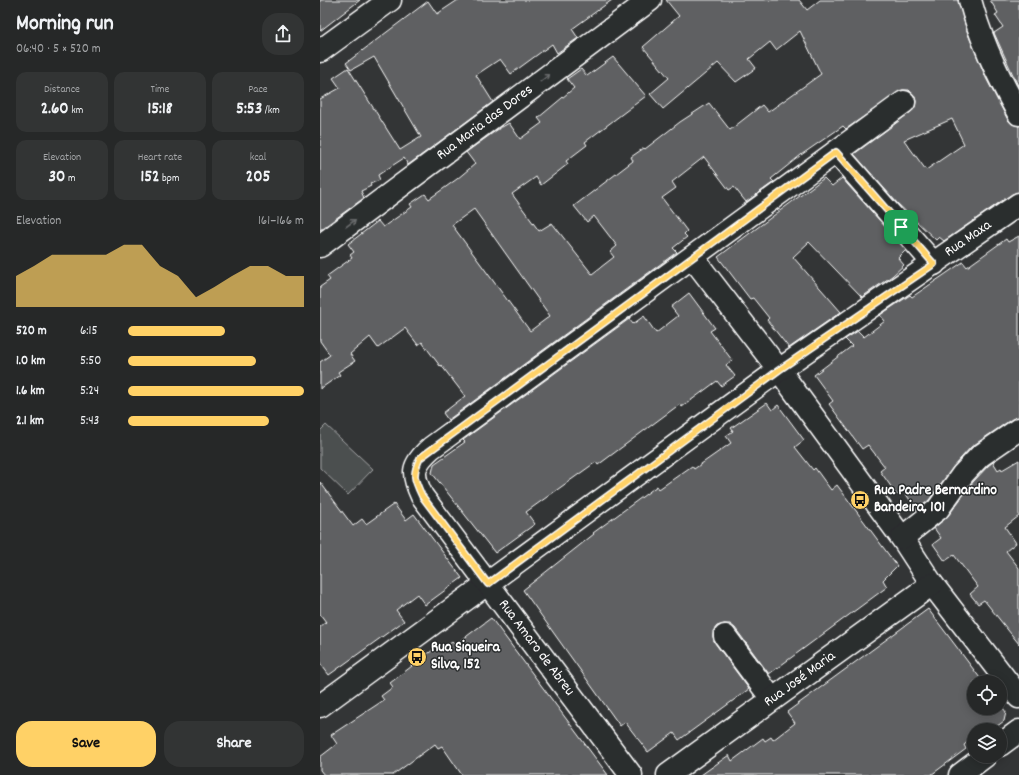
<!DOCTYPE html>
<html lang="en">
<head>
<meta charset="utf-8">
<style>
  body { margin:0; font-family:Dekko,sans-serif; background:#323434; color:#f1f3f6; height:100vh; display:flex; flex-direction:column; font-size:15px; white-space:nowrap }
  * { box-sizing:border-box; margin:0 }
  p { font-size:13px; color:#a4a6a8 }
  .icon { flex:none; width:22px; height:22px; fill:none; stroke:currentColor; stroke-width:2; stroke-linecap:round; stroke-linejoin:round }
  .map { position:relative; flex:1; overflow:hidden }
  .panel { display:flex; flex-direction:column; background:#262828; width:320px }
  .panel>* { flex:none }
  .fabs { position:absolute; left:647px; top:675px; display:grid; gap:8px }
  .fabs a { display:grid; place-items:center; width:40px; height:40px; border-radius:50%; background:#262828; box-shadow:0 2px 10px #0003,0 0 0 1px #424445; font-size:20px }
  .pin { position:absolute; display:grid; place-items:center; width:34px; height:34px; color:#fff; margin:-17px; border-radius:8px; box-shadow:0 2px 6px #0006 }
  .round { display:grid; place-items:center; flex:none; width:42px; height:42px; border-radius:16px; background:#323434 }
  .head { display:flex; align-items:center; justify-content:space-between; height:68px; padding:0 16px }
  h1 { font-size:22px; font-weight:800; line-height:30px }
  .metrics { display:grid; grid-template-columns:repeat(3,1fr); gap:6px; height:68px; padding:4px 16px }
  .metrics div { display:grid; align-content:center; border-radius:10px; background:#323434; text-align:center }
  .metrics b { font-size:17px; font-weight:800 }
  .metrics small { font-size:11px; font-weight:400 }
  .metrics p { font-size:11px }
  .chart { height:112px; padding:8px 16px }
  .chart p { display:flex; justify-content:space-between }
  .chart svg { width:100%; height:72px; margin-top:4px; fill:#ffd166; opacity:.7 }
  .action { display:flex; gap:8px; margin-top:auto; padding:8px 16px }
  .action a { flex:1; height:46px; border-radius:16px; background:#ffd166; color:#111; font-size:16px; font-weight:800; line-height:46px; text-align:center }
  .action a+a { background:#323434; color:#f1f3f6 }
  ul { padding:0 16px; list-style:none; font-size:13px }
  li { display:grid; grid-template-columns:64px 48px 1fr; align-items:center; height:30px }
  li i { height:10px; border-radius:5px; background:#ffd166 }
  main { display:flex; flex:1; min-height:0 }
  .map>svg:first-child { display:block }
</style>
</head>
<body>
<main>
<section class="panel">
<div class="head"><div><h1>Morning run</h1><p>06:40 · 5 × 520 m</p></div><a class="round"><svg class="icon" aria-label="share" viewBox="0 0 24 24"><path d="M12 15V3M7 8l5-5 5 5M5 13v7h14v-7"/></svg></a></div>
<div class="metrics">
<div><p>Distance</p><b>2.60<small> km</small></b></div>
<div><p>Time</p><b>15:18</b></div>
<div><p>Pace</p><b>5:53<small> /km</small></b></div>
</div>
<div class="metrics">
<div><p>Elevation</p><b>30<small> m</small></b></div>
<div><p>Heart rate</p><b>152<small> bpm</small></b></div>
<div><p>kcal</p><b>205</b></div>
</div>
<div class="chart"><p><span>Elevation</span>161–166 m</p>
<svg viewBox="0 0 160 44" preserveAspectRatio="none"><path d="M0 44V25L10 19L20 12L30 12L40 12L50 12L60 6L70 6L80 19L90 25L100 38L110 32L120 25L130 19L140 19L150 25L160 25V44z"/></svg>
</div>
<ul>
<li><b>520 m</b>6:15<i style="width:55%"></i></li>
<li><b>1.0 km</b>5:50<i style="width:73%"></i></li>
<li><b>1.6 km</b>5:24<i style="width:100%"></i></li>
<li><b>2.1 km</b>5:43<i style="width:80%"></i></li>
</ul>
<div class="action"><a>Save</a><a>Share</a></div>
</section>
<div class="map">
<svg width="699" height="775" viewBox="0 0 699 775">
  <rect width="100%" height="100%" fill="#333536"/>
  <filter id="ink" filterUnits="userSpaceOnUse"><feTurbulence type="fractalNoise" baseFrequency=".025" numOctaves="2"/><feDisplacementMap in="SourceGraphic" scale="8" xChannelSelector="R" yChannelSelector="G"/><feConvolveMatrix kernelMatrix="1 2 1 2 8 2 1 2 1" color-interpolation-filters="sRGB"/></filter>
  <g filter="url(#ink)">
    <!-- green -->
    <path fill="#4c4f50" stroke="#a6a7a8" d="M6,425L53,469L28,495L0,468V431Z"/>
    <!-- building -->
    <g fill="#5f6162" stroke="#fff" fill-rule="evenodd">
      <path d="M0,0H40L0,31Z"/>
      <path d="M138,0H292L252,29L258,38L237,53L232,44L191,74L180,59L156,75L173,102L88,165L84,158L58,175L60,180L50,184L51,186L41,191L44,198L0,230V99L20,88L13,78L28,68L80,150L101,137L54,57L31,70L26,63L108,1L117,14Z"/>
      <path d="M346,0H479L487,10L500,0H638L648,34L666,78L688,120L692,124L699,126V192L692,194L624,241L619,237L616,240L577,203L534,154L591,112L595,107L596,101L594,95L589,90H582L526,129L523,126L481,155L451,179L454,182L426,202L414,187L409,190L384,157L352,182L356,188L342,198L367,231L364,234L367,237L353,248L357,252L128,420L123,413L145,396L121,365L120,366L102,342L98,345L85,328L58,348L50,337L30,354L35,361L18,372L20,375L0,389V362L10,355L0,341V287L10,280L7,276L32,258L30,255L34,252L28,244L58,221L63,227L92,207L90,204L105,194L109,199L137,179L155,164L146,152L177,130L189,123L200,139L222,123L218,118L254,88L247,79L261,69L267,76L293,57L326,96L265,142L267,145L246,161L248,164L221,185L216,177L192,194L219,231L232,223L272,274L294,257L290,252L297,246L274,216L267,222L254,206L313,161L311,157L324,148L325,149L360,122L389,103L410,130L442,105L448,112L501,74L480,31L456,50L450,42L429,59L436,68L416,82L398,63L343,109L330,94L349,78L323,47L359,16ZM632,119L644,144L606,170L584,140ZM154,209L230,316L210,331L132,225Z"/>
      <path d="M670,0H699V88L674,33L683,27L675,15L678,13Z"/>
      <path d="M504,178L512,186L522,178L528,185L586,250L578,258L584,265L572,276L542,297L489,242L473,257L521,312L469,348L447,320L449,318L433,298L430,299L398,257Z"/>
      <path d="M699,236V417L692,419L651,447L633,467L609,500L597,510L583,490L577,495L560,471L565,467L548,445L542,449L509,404L513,401L494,375L532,346L525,339L538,331L544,337L565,321L560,315L590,295L592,297L643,262L647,267L686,239L688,242Z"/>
      <path d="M369,293L395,328L390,331L412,360L406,365L415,376L401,386L397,381L362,407L360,404L278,465L276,462L206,512L215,524L175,553L112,473L114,464L145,442L143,440L309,319L313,324L324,316L336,333L358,316L351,307Z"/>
      <path d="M447,403L452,410L458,405L484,440L475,447L493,470L495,468L511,490L517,485L577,566L563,580L567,587L449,674L415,628L410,624H404L397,626L393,631V637L395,643L429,689L359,740L354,733L328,752L305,722L300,726L203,590L274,534L273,533L337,486L339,489L372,466L374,469L411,443L406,436L413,431L411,428Z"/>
      <path d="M699,460V516L685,527L696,543L686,551L699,568V644L664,600L658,604L650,594L658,587L634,555L625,561L613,544L621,538L614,528L628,516L653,482L668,466L673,462L678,470L681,468L682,470Z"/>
      <path d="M0,482L33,526L42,519L46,524L74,504L86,520L94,514L142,578L105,605L97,594L76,610L84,621L9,675L0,663V627L6,622L0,614Z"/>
      <path d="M608,609L663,682H654V708H680V704L686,712L684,721L672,730L670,726L664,730H654V737L644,745L646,749L611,775H381L409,755L412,761L443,738L445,741L451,737L453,740L475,723L467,712Z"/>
      <path d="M171,618L288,775H142L122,746L118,748L115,744L73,775H4L0,770V757L17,744L11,735L64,700L61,696L73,687L70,683L118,646L121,650L132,642L135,645Z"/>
    </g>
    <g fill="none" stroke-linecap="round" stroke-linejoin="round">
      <!-- minor casing -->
      <g stroke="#fff" stroke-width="25">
        <g id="minor">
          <path d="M650,0C661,41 678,77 699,114"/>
          <path d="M0,51L70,0"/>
          <path d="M516,152L614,264"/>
          <path id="s1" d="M0,246L330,0"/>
          <path d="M373,258L459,370L582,538L612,584L699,697"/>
          <path d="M582,538L618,509L643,474L660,456L699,429"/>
          <path d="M405,636L452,699"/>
          <path id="s2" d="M0,706L459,370L699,204"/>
          <path d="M680,745L699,731"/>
          <path d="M311,775L102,496C91,473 92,465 111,448L584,102"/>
          <path id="s3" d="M348,775L612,584"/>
          <path d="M640,775L665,756"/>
        </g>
      </g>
      <!-- minor -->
      <use href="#minor" stroke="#2a2d2e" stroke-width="22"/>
    </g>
    <!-- one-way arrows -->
    <defs><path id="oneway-shaft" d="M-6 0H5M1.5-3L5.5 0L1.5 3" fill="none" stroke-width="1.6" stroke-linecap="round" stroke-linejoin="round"/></defs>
    <g stroke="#6a6c6d">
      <use href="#oneway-shaft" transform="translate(225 78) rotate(-37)"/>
      <use href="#oneway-shaft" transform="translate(31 223) rotate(-37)"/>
    </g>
  </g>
  <g fill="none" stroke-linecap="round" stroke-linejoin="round" filter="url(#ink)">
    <!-- route casing -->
    <g stroke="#fff" stroke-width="8">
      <path id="route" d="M516,152L614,264L459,370L168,584L102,496C94,479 92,475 100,458Z"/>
    </g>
    <!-- route -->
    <use href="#route" stroke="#ffd166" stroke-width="5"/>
  </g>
  <!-- icons -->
  <defs>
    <g id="bus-disc" transform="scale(1)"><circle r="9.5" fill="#ffd166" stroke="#2a2d2e"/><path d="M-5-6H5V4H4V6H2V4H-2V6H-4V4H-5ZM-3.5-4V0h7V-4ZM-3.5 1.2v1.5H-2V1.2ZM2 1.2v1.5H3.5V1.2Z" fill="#111"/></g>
  </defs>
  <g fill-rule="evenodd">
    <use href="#bus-disc" x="540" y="500"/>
    <use href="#bus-disc" x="97" y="657"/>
  </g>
  <g text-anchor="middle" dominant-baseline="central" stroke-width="3" stroke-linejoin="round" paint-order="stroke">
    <!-- street labels -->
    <g font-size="15" fill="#fff" stroke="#2a2d2e">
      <text stroke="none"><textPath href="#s1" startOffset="206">Rua Maria das Dores</textPath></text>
      <text stroke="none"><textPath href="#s2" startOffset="799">Rua Maxa</textPath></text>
      <text transform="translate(216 648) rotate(53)">Rua Amaro de Abreu</text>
      <text stroke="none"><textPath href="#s3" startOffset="163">Rua José Maria</textPath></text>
    </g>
    <!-- poi labels -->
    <g font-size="15" font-weight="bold" fill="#fff" stroke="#2a2d2e" text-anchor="start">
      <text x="554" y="491">Rua Padre Bernardino<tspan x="554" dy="17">Bandeira, 101</tspan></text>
      <text x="111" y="648">Rua Siqueira<tspan x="111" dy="17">Silva, 152</tspan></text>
    </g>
  </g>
</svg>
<div class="fabs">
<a><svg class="icon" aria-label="locate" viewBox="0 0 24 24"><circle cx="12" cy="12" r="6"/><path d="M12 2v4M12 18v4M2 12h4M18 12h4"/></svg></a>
<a><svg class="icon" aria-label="layers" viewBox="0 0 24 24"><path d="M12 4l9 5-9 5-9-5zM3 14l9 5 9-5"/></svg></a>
</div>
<div class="pin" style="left:581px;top:227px;background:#1e9e55"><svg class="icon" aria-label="arrive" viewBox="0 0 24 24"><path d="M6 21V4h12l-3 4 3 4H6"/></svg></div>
</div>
</main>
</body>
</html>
